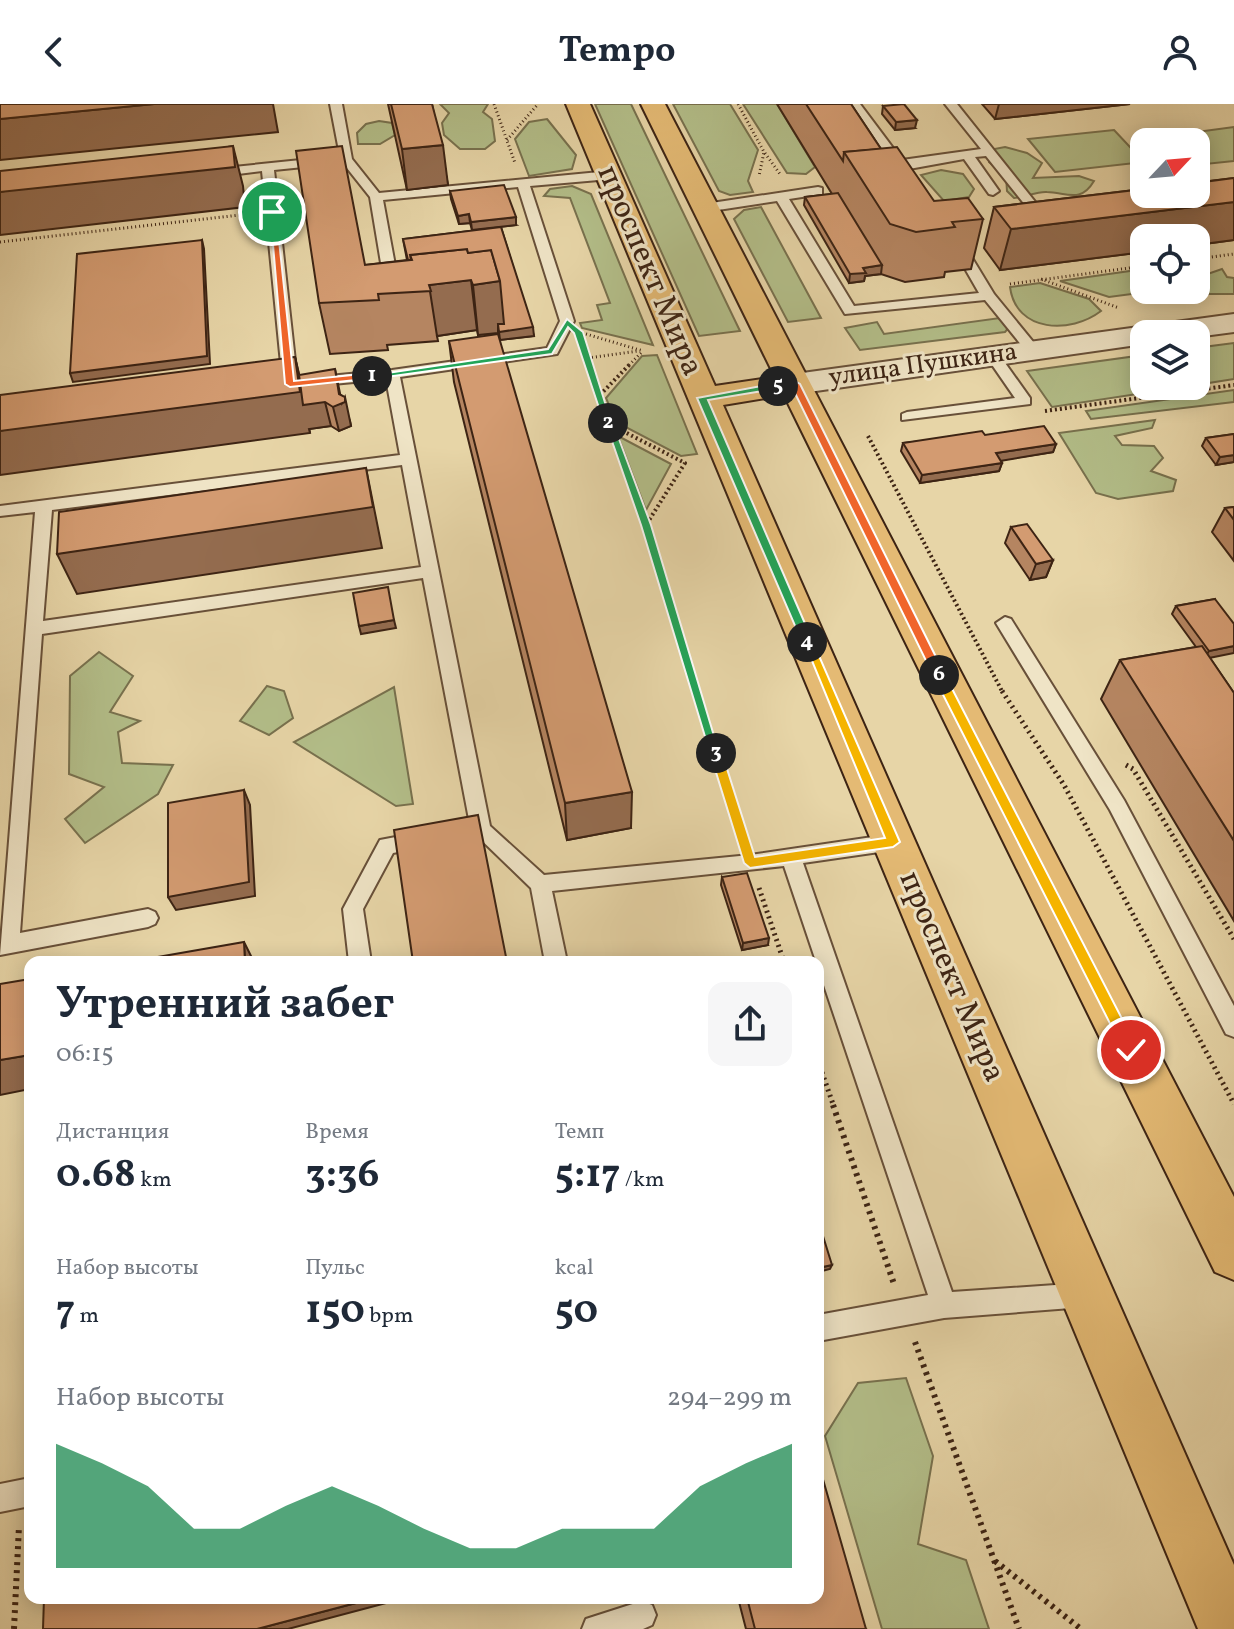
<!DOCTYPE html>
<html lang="ru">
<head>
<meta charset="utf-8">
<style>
  body { margin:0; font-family:Vollkorn,serif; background:#f6f6f7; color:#1f2937; height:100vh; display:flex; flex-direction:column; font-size:30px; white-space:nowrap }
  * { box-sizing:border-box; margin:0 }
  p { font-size:26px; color:#747a83 }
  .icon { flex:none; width:44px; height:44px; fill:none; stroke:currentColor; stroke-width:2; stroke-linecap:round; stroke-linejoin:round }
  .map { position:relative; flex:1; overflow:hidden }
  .drawer { position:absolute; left:24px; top:852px; width:800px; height:648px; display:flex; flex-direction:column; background:#fff; border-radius:16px; box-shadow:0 4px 20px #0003 }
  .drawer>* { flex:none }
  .needle { width:52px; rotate:64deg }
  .controls { position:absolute; left:1130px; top:24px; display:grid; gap:16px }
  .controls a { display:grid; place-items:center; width:80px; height:80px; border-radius:16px; background:#fff; box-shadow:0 4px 20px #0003; font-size:40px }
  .pin { position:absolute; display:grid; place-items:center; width:68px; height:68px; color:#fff; margin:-34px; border:4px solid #fff; border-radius:50%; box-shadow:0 2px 8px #0007 }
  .km { position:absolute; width:40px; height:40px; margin:-20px; border-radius:50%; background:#222; color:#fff; font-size:22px; line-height:40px; text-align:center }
  .round { display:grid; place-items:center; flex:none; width:84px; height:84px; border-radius:16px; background:#f6f6f7 }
  .overview { display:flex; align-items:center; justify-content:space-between; height:136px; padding:0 32px }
  h1 { font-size:44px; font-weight:700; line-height:60px }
  .figures { display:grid; grid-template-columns:repeat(3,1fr); gap:12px; height:136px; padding:8px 32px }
  .figures div { display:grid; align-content:center }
  .figures b { font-size:40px; font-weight:700 }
  .figures small { font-size:22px; font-weight:400 }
  .figures p { font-size:22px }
  .chart { height:224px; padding:16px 32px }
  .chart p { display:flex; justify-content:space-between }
  .chart svg { width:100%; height:144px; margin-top:8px; fill:#0b8043; opacity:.7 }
  header { display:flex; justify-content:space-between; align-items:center; height:104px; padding:0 32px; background:#fff; font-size:36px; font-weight:700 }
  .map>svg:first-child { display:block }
</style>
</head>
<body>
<header><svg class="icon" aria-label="back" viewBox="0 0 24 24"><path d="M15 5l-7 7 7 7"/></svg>Tempo<svg class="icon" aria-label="person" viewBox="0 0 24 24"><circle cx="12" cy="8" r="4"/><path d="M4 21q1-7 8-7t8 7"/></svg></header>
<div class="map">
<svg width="1234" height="1525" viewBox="0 0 1234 1525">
  <rect width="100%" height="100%" fill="#e7d5a7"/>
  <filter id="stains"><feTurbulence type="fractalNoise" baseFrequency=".0025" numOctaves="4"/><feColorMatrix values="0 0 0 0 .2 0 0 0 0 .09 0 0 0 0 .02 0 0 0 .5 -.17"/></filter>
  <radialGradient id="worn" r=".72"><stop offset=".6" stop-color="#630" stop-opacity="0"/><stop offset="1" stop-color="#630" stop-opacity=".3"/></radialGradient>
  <!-- green -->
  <g fill="#b3be89" stroke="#78714e" stroke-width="2">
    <path d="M440,0H488L483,8L492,15L495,37L485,45H460L444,31L442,19L449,9Z"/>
    <path d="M595,0H631L740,227L699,232Z"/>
    <path d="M673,0H730L758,46L748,77L753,88L730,91L719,87Z"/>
    <path d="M743,0H777L815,63L806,70L787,69Z"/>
    <path d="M547,15L576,51L572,65L529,72L515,35L529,18Z"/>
    <path d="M379,17L392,19L395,31L380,40H358L357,29L366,20Z"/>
    <path d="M1234,23V57L1196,61V38H1173L1167,32Z"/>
    <path d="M1114,26L1144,58L1055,68L1028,35Z"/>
    <path d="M1005,43L1027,49L1042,59L1033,74L1079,72L1094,77C1081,99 1068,89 1047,88C1038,87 1025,93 1014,94L1007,87L1006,72L989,58V46Z"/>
    <path d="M941,66L963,70L974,85L969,93L944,97L921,71Z"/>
    <path d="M572,82L591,90L653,241L582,224L580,219L602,216L597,201L610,199L570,94L544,92L550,85Z"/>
    <path d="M761,103L821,214L788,218L734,115L744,106Z"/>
    <path d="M1144,165V186H1162L1109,193L1060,177Z"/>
    <path d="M1222,165L1227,173L1234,174V190H1187L1188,186H1196V174Z"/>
    <path d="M1040,179L1089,195L1101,207C1071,230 1016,229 1010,183Z"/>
    <path d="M1007,213L1011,221L1005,228L860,246L845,224L877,218L884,230Z"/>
    <path d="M1234,239V275L1196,281V244Z"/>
    <path d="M657,251L697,350L681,352L616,318L606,294L642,252Z"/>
    <path d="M1144,251V282H1190L1052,303L1027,267Z"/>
    <path d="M1234,286V298L1091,315L1086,307Z"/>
    <path d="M1155,316L1152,324L1115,332L1122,341L1154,342L1163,354L1151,367L1176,376L1173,387L1118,395L1096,389L1059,329Z"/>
    <path d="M618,332L671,360L646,406Z"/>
    <path d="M99,548L133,572L110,608L140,617L118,628L122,659L173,661L158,690L85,739L65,715L104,683L69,670L70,572Z"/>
    <path d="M267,582L284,587L293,614L269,631L240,617Z"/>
    <path d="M394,583L413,700L396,702L294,638Z"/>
    <path d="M906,1274L933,1352L918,1440L966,1456L989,1525H882L825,1332L858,1279Z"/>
  </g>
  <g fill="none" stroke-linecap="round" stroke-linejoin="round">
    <!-- service casing -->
    <g stroke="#685039" stroke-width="4">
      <g id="service">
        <path d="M330,0H342L352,55L379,89L610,67L616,71L610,75L530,82L574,217L557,250L400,273L490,722L544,771L750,751L893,730L900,732L903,738L900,744L893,746L803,759L952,1188L1084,1179L1093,1182L1096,1191L1093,1200L1084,1203L944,1214L818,1237V1211L928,1191L784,762L552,787L567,858H545L531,784L471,726L423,474L42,530L20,829L148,805L155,808L158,814L155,820L148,823L0,851L35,408L0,412V402L400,351L386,275L290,284L283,280L262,67L214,73L208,69L214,65L340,52ZM343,59L370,93L385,183L392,187L399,183L383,96L518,83L560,217L547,244L392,266L297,275L274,66ZM402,361L421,463L43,517L52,406Z"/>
        <path d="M848,0H860L902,56L981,45L945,0H957L1048,114L1038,117L986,52L975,53L999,87L993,91L989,90L964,55L898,67Z"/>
        <path d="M818,83L822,84V90L789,95L854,202L979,189L952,142L963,139L994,190L1039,245L1037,248H1027L985,196L845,210L777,97L705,108L699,104L705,100Z"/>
        <path d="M993,248L998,249L1030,294V300L902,316V310L907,308L1015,294L986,252Z"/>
        <path d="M1005,513L1011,515L1124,696L1234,902V933L1226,930L1110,706L996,519Z"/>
        <path d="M422,728L429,730L432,736L429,742L393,749L363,805L371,858H349L343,805L380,736Z"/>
        <path d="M30,1374V1402L0,1408V1380Z"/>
        <path d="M642,1497L652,1501L656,1511L652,1521L643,1525H582L586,1515Z"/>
      </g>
    </g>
    <!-- tertiary casing -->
    <g stroke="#685039" stroke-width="4">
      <path id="tertiary" d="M1234,210V228L1196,233V230H1144V240L795,290L784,287L779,280L784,273L795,270Z"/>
    </g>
    <!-- primary casing -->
    <g stroke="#3d2414" stroke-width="4">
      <path id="primary" d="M566,0H590L715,282L775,273L641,0H665L1234,1093V1176L1215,1168L784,291L723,301L1234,1461V1525H1198Z"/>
    </g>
    <!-- path-far3 -->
    <g stroke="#3d2414" stroke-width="3" stroke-dasharray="1 3" stroke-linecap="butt">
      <path d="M494,0L515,59"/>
      <path d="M738,0L764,48L759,72"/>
      <path d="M507,36L538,0"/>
      <path d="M765,49L780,70"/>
      <path d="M0,138L249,110"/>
      <path d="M1196,155L1234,150"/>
      <path d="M1041,175L1119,204"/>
      <path d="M1010,180L1144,162"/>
      <path d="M1174,196L1179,186"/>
      <path d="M586,230L643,247"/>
      <path d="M583,240L590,261"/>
      <path d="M588,254L638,247"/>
      <path d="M629,261L643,247"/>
    </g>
    <!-- path-far2 -->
    <g stroke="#3d2414" stroke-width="4" stroke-dasharray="2 3" stroke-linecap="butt">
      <path d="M590,259L646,421L698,589"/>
      <path d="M600,291L631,259"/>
      <path d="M1045,307L1234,281"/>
      <path d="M609,320L685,359L646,421"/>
      <path d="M868,332L1003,589"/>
    </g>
    <!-- path-far1 -->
    <g stroke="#3d2414" stroke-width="5" stroke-dasharray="2 4" stroke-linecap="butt">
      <path d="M697,587L742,733"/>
      <path d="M1002,587L1064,681L1234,1000"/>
      <path d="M1126,661L1133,665L1234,835"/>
      <path d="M759,784L784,858"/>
      <path d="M818,957L834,1003"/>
    </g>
    <!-- path -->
    <g stroke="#3d2414" stroke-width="6" stroke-dasharray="3 5" stroke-linecap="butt">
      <path d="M833,1001L894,1180"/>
      <path d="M915,1238L1019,1525"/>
      <path d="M995,1457L1081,1525"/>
      <path d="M14,1525L19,1422"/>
    </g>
    <!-- service -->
    <use href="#service" fill="#efe4c6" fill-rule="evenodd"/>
    <!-- tertiary -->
    <use href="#tertiary" fill="#efe4c6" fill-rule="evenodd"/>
    <!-- primary -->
    <use href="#primary" fill="#e4ba74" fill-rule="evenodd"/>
  </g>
  <!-- wall -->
  <g fill="#b58561" stroke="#3d2414" stroke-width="2">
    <path d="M388,0H432L448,81L407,86Z"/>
    <path d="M777,0H851L881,45L934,97L983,115L971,165L945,168L944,173L905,178L881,170L865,172L864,177L849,179L804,101L805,93L832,90Z"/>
    <path d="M982,0H1130L995,15Z"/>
    <path d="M883,2L915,24L895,26L882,10Z"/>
    <path d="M1234,74V136L1196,141V134H1144V148L1000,166L984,144L994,103Z"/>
    <path d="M450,87L516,121L472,126L470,119L459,120L451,95Z"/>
    <path d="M501,123L534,232L500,236L498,229L478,231L477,226L437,232L438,237L387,241L388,246L330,250L319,199L365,161L407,156L403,135Z"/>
    <path d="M449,237L631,724L567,736L454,278Z"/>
    <path d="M295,253L299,271L340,290L350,317L351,322L339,327L331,322L309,325L310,329Z"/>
    <path d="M1234,330V358L1216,361L1202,342L1206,334Z"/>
    <path d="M985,331L1056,340L1053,348L1001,356L1002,359L999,367L920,379L901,347L903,339Z"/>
    <path d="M1234,403V457L1212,428L1225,404Z"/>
    <path d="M1011,423L1053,456L1046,473L1030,476L1005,439Z"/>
    <path d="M1215,495L1210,554L1234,589V817L1101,595L1120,556L1196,543L1172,510L1176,502Z"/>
    <path d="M722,773L768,841L742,846L721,781Z"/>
    <path d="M738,1494H818L866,1525H746Z"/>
  </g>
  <!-- shaded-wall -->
  <g fill="#946c4f" stroke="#3d2414" stroke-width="2">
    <path d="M154,0H273L278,28L0,56V15Z"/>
    <path d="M999,0H1130L995,15Z"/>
    <path d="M917,16L915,24L895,26L896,18Z"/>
    <path d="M443,41L448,81L407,86L402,45Z"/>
    <path d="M233,42L243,82L245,103L0,131V88Z"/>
    <path d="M1234,98V136L1196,141V134H1144V148L1000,166L1011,125Z"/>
    <path d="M469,110L470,119L459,120L458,112Z"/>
    <path d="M516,113V121L472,126L471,118Z"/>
    <path d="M202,136L204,145L210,260L73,278L70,269Z"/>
    <path d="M882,161L881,170L865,172L864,177L849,179L850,170L863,164Z"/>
    <path d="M471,176L477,226L437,232L429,181Z"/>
    <path d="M500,177L533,223L534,232L500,236L498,220V229L478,231L473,181Z"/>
    <path d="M295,253L305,295L325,298L331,322L309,325L310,329L0,371V327Z"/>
    <path d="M335,265L342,299L345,293L350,317L351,322L339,327L333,303Z"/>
    <path d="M1056,340L1053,348L994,358L996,349Z"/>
    <path d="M1234,351V358L1216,361L1220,353Z"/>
    <path d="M1002,359L999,367L920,379L922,371Z"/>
    <path d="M366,364L382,444L77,490L57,450Z"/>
    <path d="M1053,456L1046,473L1030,476L1036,460Z"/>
    <path d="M394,516L396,524L361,530L359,522Z"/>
    <path d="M1234,542V549L1204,555L1209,547Z"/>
    <path d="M244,686L250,701L255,792L176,806L168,793Z"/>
    <path d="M632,688L631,724L567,736L565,699Z"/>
    <path d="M769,834L768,841L742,846L743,839Z"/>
    <path d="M244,838L254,858H245Z"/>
    <path d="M30,951V985L0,991V956Z"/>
    <path d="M832,1161L830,1165L818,1168V1164Z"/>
    <path d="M375,1494H405L288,1525H257Z"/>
  </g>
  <!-- building -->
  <g fill="#d39b71" stroke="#3d2414" stroke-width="2">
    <path d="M0,0H154L0,15Z"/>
    <path d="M391,0H432L443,41L402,45Z"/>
    <path d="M806,0H851L881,45L844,48L843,57Z"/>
    <path d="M904,0L917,16L896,18L883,2Z"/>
    <path d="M233,42L235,63L0,88V67Z"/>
    <path d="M342,42L365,161L412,156L410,151L467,145L468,149L491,146L500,177L473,181L471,176L429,181L431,187L378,190L379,196L319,199L296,47Z"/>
    <path d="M897,43L934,97L968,94L983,115L952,118L955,123L916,128L890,120L844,48Z"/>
    <path d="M1234,74V98L1011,125L994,103L1144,85V90H1196V79Z"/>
    <path d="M504,81L516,113L471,118L469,110L458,112L450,87Z"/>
    <path d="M838,89L882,161L863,164L866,169L850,170L805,93Z"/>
    <path d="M501,123L533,223L499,228L498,220H504L500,177L491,146L468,149L467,145L410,151L411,156H408L403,135Z"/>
    <path d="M202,136L207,252L70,269L77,150Z"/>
    <path d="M498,230L632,688L565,699L449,237Z"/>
    <path d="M295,253L300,288L0,327V291Z"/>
    <path d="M335,265L339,290L345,293V298L333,303L325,298L303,301L299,271Z"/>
    <path d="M1044,322L1056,340L996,349L1002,359L922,371L903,339L982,327L985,331Z"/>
    <path d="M1234,330V351L1220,353L1206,334Z"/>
    <path d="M366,364L373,403L57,450L59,408Z"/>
    <path d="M1234,403V416L1225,404Z"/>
    <path d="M1027,420L1053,456L1036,460L1011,423Z"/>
    <path d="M388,483L394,516L359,522L353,489Z"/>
    <path d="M1215,495L1234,520V542L1209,547L1176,502Z"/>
    <path d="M1202,542L1234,589V737L1120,556Z"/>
    <path d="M244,686L249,778L168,793V699Z"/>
    <path d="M478,711L507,858H413L394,726Z"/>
    <path d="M747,769L769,834L743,839L722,773Z"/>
    <path d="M244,838L245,858H129Z"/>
    <path d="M30,875V951L0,956V880Z"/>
    <path d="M818,1116L832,1161L818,1164Z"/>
    <path d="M818,1358L866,1525H755L747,1494H818Z"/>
    <path d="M44,1494H375L257,1525H43Z"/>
  </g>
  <!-- split-1 -->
  <path fill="#f0652b" stroke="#fff" stroke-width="2" d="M270,106L276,108L294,277L372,269L375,274L290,283L285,280Z"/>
  <!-- split-2 -->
  <path fill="#22a559" stroke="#fff" stroke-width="2" d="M567,215L583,228L612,321L604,319L574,229L568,223L552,250L372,275L367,272L548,245Z"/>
  <!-- split-3 -->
  <path fill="#22a559" stroke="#fff" stroke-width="2" d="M605,317L613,319L651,421L720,652L710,649L641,421Z"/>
  <!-- split-4 -->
  <path fill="#f5b400" stroke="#fff" stroke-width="2" d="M803,535L813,538L900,738L893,743L750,764L744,759L710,649L716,644L722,649L755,753L885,734Z"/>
  <!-- split-5 -->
  <path fill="#22a559" stroke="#fff" stroke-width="2" d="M778,279L781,284L708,296L813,538L807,542L802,538L697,294Z"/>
  <!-- split-6 -->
  <path fill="#f0652b" stroke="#fff" stroke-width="2" d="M795,277L800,280L945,571L943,574L933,571L792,283L773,282Z"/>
  <!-- split-7 -->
  <path fill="#f5b400" stroke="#fff" stroke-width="2" d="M939,566L945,571L1136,942V951H1126L933,571Z"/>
  <g text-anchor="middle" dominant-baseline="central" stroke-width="6" stroke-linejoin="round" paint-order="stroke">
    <!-- far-street labels -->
    <g font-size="26" fill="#3d2414" stroke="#efe4c6">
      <text transform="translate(923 261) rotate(-8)">улица Пушкина</text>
    </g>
    <!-- street labels -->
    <g font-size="32" fill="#3d2414" stroke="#efe4c6">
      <text transform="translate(649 167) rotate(67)">проспект Мира</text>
      <text transform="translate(951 873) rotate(67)">проспект Мира</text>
    </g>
  </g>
  <rect width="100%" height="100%" filter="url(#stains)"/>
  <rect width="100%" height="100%" fill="url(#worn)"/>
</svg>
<div class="controls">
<a><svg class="needle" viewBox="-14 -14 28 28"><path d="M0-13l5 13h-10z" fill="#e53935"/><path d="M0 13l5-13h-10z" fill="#747a83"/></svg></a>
<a><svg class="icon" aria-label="locate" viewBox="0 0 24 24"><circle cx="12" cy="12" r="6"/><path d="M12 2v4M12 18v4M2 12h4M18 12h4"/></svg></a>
<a><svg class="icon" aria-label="layers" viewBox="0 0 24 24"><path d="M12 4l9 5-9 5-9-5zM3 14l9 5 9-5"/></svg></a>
</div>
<div class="pin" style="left:272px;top:108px;background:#1e9e55"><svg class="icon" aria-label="arrive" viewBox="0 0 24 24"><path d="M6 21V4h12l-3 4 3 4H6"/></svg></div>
<div class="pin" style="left:1131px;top:946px;background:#d93025"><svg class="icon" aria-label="check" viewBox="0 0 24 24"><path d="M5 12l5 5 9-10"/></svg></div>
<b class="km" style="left:372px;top:272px">1</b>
<b class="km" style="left:608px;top:319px">2</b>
<b class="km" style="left:716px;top:649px">3</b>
<b class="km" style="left:807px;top:538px">4</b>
<b class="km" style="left:778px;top:282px">5</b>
<b class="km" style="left:939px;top:571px">6</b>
<section class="drawer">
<div class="overview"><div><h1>Утренний забег</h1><p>06:15</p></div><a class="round"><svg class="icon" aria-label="share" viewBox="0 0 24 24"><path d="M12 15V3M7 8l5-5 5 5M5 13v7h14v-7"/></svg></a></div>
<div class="figures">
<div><p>Дистанция</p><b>0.68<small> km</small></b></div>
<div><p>Время</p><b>3:36</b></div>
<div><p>Темп</p><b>5:17<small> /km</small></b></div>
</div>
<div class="figures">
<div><p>Набор высоты</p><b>7<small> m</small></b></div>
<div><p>Пульс</p><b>150<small> bpm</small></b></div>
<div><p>kcal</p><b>50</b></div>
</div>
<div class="chart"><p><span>Набор высоты</span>294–299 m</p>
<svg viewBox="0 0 160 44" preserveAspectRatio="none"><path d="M0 44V6L10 12L20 19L30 32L40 32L50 25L60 19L70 25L80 32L90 38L100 38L110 32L120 32L130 32L140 19L150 12L160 6V44z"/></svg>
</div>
</section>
</div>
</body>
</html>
